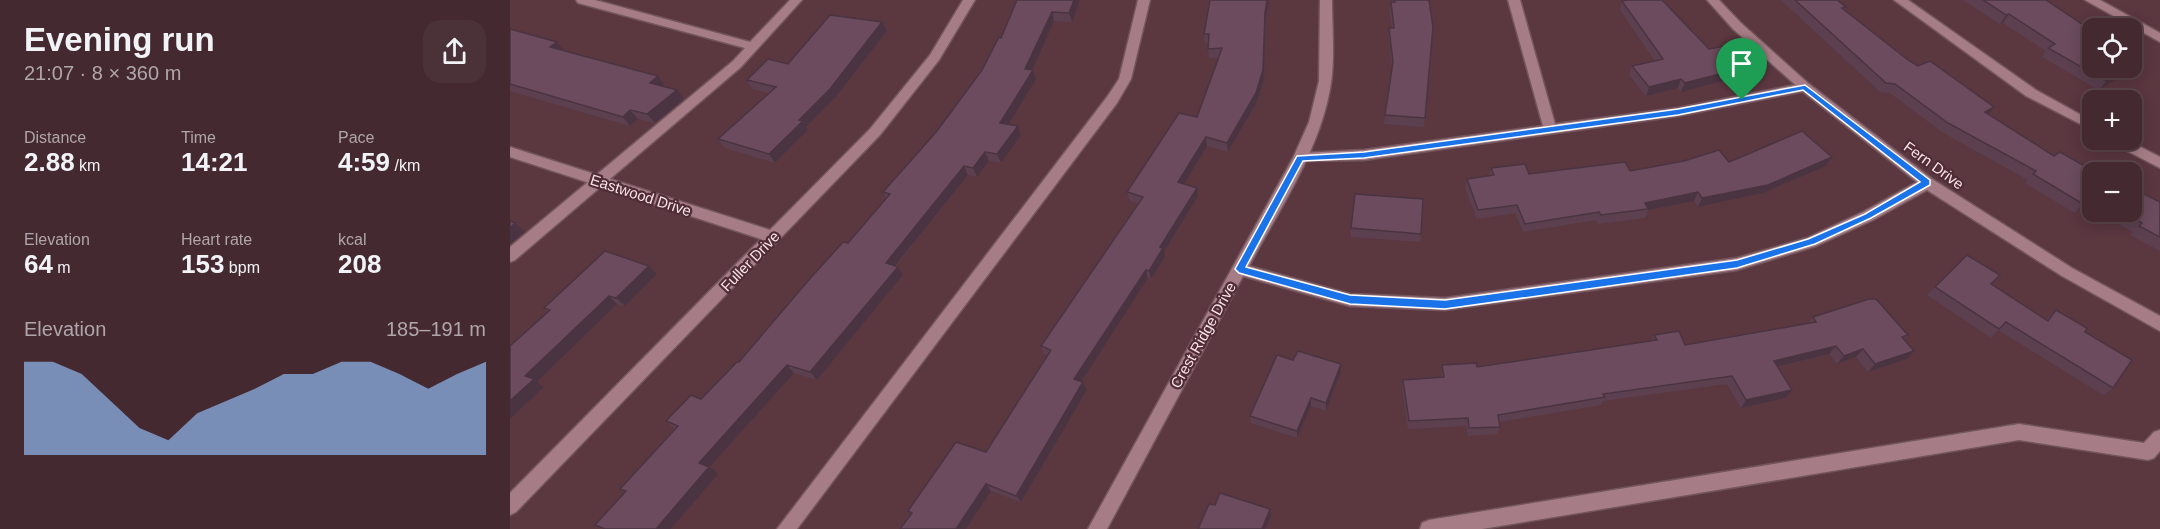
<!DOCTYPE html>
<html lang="en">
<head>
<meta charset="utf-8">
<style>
  body { margin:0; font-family:Arial,sans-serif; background:#4b3138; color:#f1f3f6; height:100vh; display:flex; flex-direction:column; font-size:22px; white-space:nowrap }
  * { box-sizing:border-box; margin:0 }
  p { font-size:20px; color:#afa6ab }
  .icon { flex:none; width:33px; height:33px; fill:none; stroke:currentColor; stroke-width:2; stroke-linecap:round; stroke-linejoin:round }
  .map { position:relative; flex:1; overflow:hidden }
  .panel { display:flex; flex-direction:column; background:#442930; width:510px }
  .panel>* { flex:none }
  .buttons { position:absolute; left:1572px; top:18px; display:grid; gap:12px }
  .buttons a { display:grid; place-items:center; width:60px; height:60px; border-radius:12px; background:#442930; box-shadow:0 3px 15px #0003,0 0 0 2px #5c454c; font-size:30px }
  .pin { position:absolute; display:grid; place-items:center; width:51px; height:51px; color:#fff; margin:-62px -26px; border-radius:50% 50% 50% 0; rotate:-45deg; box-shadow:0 0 6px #0007 }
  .pin .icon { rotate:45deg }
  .round { display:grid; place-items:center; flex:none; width:63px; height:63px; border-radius:18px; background:#4b3138 }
  .overview { display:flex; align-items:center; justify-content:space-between; height:102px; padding:0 24px }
  h1 { font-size:33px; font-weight:700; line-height:45px }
  .metrics { display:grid; grid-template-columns:repeat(3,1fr); gap:9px; height:102px; padding:6px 24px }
  .metrics div { display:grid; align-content:center }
  .metrics b { font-size:26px; font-weight:700 }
  .metrics small { font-size:16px; font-weight:400 }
  .metrics p { font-size:16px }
  .chart { height:168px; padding:12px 24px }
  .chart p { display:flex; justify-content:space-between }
  .chart svg { width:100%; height:108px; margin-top:6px; fill:#90b9f0; opacity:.7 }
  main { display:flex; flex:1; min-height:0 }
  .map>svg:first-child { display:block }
</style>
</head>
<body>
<main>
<section class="panel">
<div class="overview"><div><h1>Evening run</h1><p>21:07 · 8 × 360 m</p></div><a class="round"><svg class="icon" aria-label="share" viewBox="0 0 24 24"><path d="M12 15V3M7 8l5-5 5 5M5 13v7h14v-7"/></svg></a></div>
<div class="metrics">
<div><p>Distance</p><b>2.88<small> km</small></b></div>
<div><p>Time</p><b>14:21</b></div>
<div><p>Pace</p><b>4:59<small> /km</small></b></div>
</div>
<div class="metrics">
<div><p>Elevation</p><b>64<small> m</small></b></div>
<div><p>Heart rate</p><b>153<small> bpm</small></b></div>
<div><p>kcal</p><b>208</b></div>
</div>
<div class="chart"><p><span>Elevation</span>185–191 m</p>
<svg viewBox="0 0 160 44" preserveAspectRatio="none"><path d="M0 44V6L10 6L20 11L30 22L40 33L50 38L60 27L70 22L80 17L90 11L100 11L110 6L120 6L130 11L140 17L150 11L160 6V44z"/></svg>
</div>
</section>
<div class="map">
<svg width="1650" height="529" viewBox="0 0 1650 529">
  <rect width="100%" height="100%" fill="#5b3740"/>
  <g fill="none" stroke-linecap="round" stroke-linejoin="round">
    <!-- service casing -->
    <g stroke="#73555c" stroke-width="3">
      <g id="service">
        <path d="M66,0H85L240,42L280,0H292L231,67L5,260L0,262V247L223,61L235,48L68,3Z"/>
        <path d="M628,0H640L621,79L607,103L287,529H267L597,97L609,79Z"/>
        <path d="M998,0H1010L1045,124L1168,108L1295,83L1301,87L1295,91L1168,116L854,160L785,161L783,158L785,155L790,153L854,150L1033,126Z"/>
        <path d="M1384,0H1398L1526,90L1582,121V130L1516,96Z"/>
        <path d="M1601,140H1617L1650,157V168L1602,143Z"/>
        <path d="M1509,424L1634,443L1644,432L1650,430V451L1644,458L1638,460L1509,440L972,529H910L912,523L919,520Z"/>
      </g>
    </g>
    <!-- minor casing -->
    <g stroke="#73555c" stroke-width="3">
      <g id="minor">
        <path d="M453,0H465L429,60L370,135L6,512L0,515V493L251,239L0,157V147L260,230L360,129L420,55Z"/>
        <path d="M810,0H822C822,27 825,56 821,83C811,149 770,208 739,266L840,294L935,298L1227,258L1297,238L1353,212L1407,182L1291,90L1223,29L1197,0H1209L1231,23L1299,84L1422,179L1562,268L1650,316V331L1552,276L1417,190L1363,220L1306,246L1227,270L935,310L840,306L733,276L597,529H578L783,158L799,122L809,81Z"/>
        <path d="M1575,0H1590L1650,33V42Z"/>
      </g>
    </g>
    <!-- service -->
    <use href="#service" fill="#a67d86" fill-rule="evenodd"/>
    <!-- minor -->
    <use href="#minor" fill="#a67d86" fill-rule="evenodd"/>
  </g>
  <!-- wall -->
  <g fill="#5c4050">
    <path d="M507,0H570L562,22L544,21L522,70L526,79L498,124L508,126L511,135L491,163L479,161L467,177L458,175L386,266L393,275L307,380L284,373L200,467L208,474L161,529H92L85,525L115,492L110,489L165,429L156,421L191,399L229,362L338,243L376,198L373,192L427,131L472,70L491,38Z"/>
    <path d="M700,0H759L755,22L754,79L747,102L718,152L697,146L674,184L688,196L654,252L655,257L641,279L638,278L571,381L577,390L511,502L481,491L456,529H390L400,514L398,511L476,452L538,356L534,354L531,346L628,203L620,201L617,192L687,117L709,58H699L698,49V43H695L694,34Z"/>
    <path d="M883,0H919L923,27L914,127L874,124L882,68L879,37V28H882L880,11L881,2H883Z"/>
    <path d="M1271,0H1327L1336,7L1334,10L1398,60L1484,107L1478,114L1544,156L1582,172V198L1565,213L1515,183L1518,180L1432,132L1380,93L1370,92Z"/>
    <path d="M1453,0H1536L1620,71L1589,90L1532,57L1536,51L1493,23L1490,24Z"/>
    <path d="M1112,1L1199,49L1220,65L1213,81L1171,92L1168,88L1136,96L1119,75L1122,66L1145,61L1110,10Z"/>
    <path d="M372,22L377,31L325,98L296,127L298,130L265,163L215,148L208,139L260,93L242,89L237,80L278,64Z"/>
    <path d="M0,29L54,51L154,85V86L174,99L145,123L128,119L120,126L0,91Z"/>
    <path d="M1219,162L1316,166L1253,193L1188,207L1184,201L1138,210L1135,218L1088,224L1086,220L1013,232L1005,213L967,219L955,188L957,179L979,176L981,168L1019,174L1120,171Z"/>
    <path d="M1632,195L1650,202V251L1620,235L1623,232L1592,215L1595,212H1622Z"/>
    <path d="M841,228L911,234L910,242L841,237Z"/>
    <path d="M147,274L115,306L107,304L27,382L34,387L0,419V346L38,312L34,308Z"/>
    <path d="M1482,284L1537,319L1546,310L1575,332L1603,388L1593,395L1488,330L1481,338L1417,295L1425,287Z"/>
    <path d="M1303,317L1398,335L1394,339L1397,359L1358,372L1346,357L1327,364L1319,354L1268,367L1282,390L1276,398L1231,408L1217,384L1093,401L1091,405L989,422L990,427L987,434L958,436L956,426L898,429L892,388L893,380L932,377L931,373L932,365L967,367L1141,341L1144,335L1175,345L1298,324Z"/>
    <path d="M783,360L831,372L816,411L801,406L787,438L741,423L740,416Z"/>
  </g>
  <!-- shaded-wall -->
  <g fill="#4b3441">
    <path d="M564,0H570L562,22L559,13Z"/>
    <path d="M757,0H759L755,22L754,79L747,102L718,152L717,143L755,13Z"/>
    <path d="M542,12L544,21L520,75L523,70L526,79L494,132L490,123Z"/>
    <path d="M1499,14L1493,23L1490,24L1496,15Z"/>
    <path d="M372,22L377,31L325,98L296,127L298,130L265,163L259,154Z"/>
    <path d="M47,42L54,51L40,47Z"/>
    <path d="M1627,62L1620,71L1589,90L1596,81L1619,68H1622V66Z"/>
    <path d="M1220,65L1213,81L1171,92L1175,83L1213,67Z"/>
    <path d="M148,76L154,85L147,92L140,83Z"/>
    <path d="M1171,79L1168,88L1136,96L1139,87Z"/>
    <path d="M167,90L174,99L145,123L137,114Z"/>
    <path d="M1484,107L1477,116L1475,112Z"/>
    <path d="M120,110L128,119L120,126L113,117Z"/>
    <path d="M508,126L511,135L491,163L487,154Z"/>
    <path d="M696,137L697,146L670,191L668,182Z"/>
    <path d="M475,152L479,161L467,177L463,168Z"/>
    <path d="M1322,157L1316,166L1253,193L1188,207L1192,198Z"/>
    <path d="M454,166L458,175L381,271L376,263Z"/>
    <path d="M687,188L688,196L654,252L655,257L641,279L639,271L650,247Z"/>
    <path d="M1188,192L1184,201L1138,210V209L1135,203Z"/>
    <path d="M1582,196V198L1565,213L1573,204Z"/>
    <path d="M5,223L15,232L0,244V228Z"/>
    <path d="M139,266L147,274L115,306L106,298Z"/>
    <path d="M388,267L393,275L307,380L300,372Z"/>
    <path d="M636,270L638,278L568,387L564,379Z"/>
    <path d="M99,296L107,304L27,382L34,387L0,419V401L15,376Z"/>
    <path d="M1326,346L1319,354L1258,369L1264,361Z"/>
    <path d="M1353,349L1346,357L1327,364L1334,356Z"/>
    <path d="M1404,351L1397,359L1358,372L1365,364Z"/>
    <path d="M831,364V372L816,411V403Z"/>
    <path d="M277,365L284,373L200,467L208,474L161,529H146L189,463Z"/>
    <path d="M573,382L577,390L511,502L506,496Z"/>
    <path d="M1282,390L1276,398L1231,408L1236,400Z"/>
    <path d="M801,398V406L787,438V431Z"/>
    <path d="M476,484L481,491L456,529H446Z"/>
    <path d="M760,509L761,516L755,529H752Z"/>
  </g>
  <!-- building -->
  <g fill="#6b4b5d" stroke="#4b3441" stroke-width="1.5">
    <path d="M507,0H564L559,13L542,12L515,69L523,70L490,123L508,126L487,154L475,152L463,168L454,166L376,263L388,267L300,372L277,365L189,463L199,467L146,529H95L85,525L116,491L110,489L168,426L156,421L181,395L191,399L227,362H229L297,282L333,242L338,243L380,194L373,192L427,131L472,70L489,37L491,38Z"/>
    <path d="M700,0H757L755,13L753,70L746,93L717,143L696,137L668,182L687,188L650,247L653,248L639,271L636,270L564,379L573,382L506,496L476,484L446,529H390L402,513L398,511L446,442L476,452L541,350L531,346L633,197L617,192L669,113L687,117L712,48L698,49L699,34H694Z"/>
    <path d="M884,0H919L923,27L915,118L875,115L883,62L879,28H884L881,2H885Z"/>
    <path d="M1118,0H1152L1199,49L1215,46L1220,65L1213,67L1217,72L1175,83L1171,79L1139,87L1122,66L1153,59L1112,1Z"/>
    <path d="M1285,0H1327L1336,7L1332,8L1398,60L1408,66L1420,61L1484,107L1475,112L1544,156L1550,152L1585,172H1582V196L1573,204L1523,174L1526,171L1438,123L1385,84L1376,83Z"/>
    <path d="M1473,0H1536L1582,31V68H1619L1596,81L1538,48L1545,44L1499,14L1496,15Z"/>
    <path d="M320,15L372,22L320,89L289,120L293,121L259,154L208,139L266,87L237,80L258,59L278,64Z"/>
    <path d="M0,29L47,42L40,47L148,76L140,83L167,90L137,114L120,110L113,117L0,84Z"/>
    <path d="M1622,59L1627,62L1622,66Z"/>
    <path d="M1292,131L1322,157L1258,185L1192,198L1188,192L1135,203L1138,209L1091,215L1089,212L1015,224L1007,205L968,210L957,179L984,175L981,168L1015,164L1019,174L1115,162L1120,171L1174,161L1209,150L1219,162Z"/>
    <path d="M1622,190L1632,195L1634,194L1650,202V237L1629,226L1632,223L1611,212H1622Z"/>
    <path d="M845,194L913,199L911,234L841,228Z"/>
    <path d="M0,221L5,223L0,228Z"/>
    <path d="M95,251L139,266L106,298L99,296L15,376L24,379L0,401V346L40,310L34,308Z"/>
    <path d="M1457,255L1490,275L1481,284L1538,321L1546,310L1577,328L1575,332L1622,360L1603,388L1496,322L1489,329L1425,287Z"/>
    <path d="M1359,299H1366L1398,335L1392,337L1404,351L1365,364L1353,349L1334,356L1326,346L1264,361L1282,390L1236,400L1222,376L1093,394L1095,397L988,415L990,427L959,428L958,418L899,421L893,380L934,377L932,365L966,363L967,367L1147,340L1144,335L1169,331L1175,345L1306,322L1303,317Z"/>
    <path d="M788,351L831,364L816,403L801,398L787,431L740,416L767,355L783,360Z"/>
    <path d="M710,493L760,509L752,529H688L699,504L705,505Z"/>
  </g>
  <!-- route -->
  <path fill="#1a73e8" stroke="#fff" stroke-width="1.5" fill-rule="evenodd" d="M1295,85L1420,180V185L1361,218L1305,244L1227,268L935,309L840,304L729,273L725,269L787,156L854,152L1168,109ZM1293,90L1410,182L1355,214L1298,239L1227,260L935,300L840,295L736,267L793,161L854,158L1168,115Z"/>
  <g text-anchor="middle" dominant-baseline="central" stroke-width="4.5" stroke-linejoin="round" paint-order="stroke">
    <!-- street labels -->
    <g font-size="15" fill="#f9e2e6" stroke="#502d36">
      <text transform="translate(1424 165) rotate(36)">Fern Drive</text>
      <text transform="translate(131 195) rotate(18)">Eastwood Drive</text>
      <text transform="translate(240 261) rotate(-46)">Fuller Drive</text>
      <text transform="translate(693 335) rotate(-61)">Crest Ridge Drive</text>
    </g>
  </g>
</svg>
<div class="buttons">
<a><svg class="icon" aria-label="locate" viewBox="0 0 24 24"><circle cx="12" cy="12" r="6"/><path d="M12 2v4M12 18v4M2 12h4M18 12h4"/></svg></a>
<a>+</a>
<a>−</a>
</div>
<div class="pin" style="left:1232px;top:100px;background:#1e9e55"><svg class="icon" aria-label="arrive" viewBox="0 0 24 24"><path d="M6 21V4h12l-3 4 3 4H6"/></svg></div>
</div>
</main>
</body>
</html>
